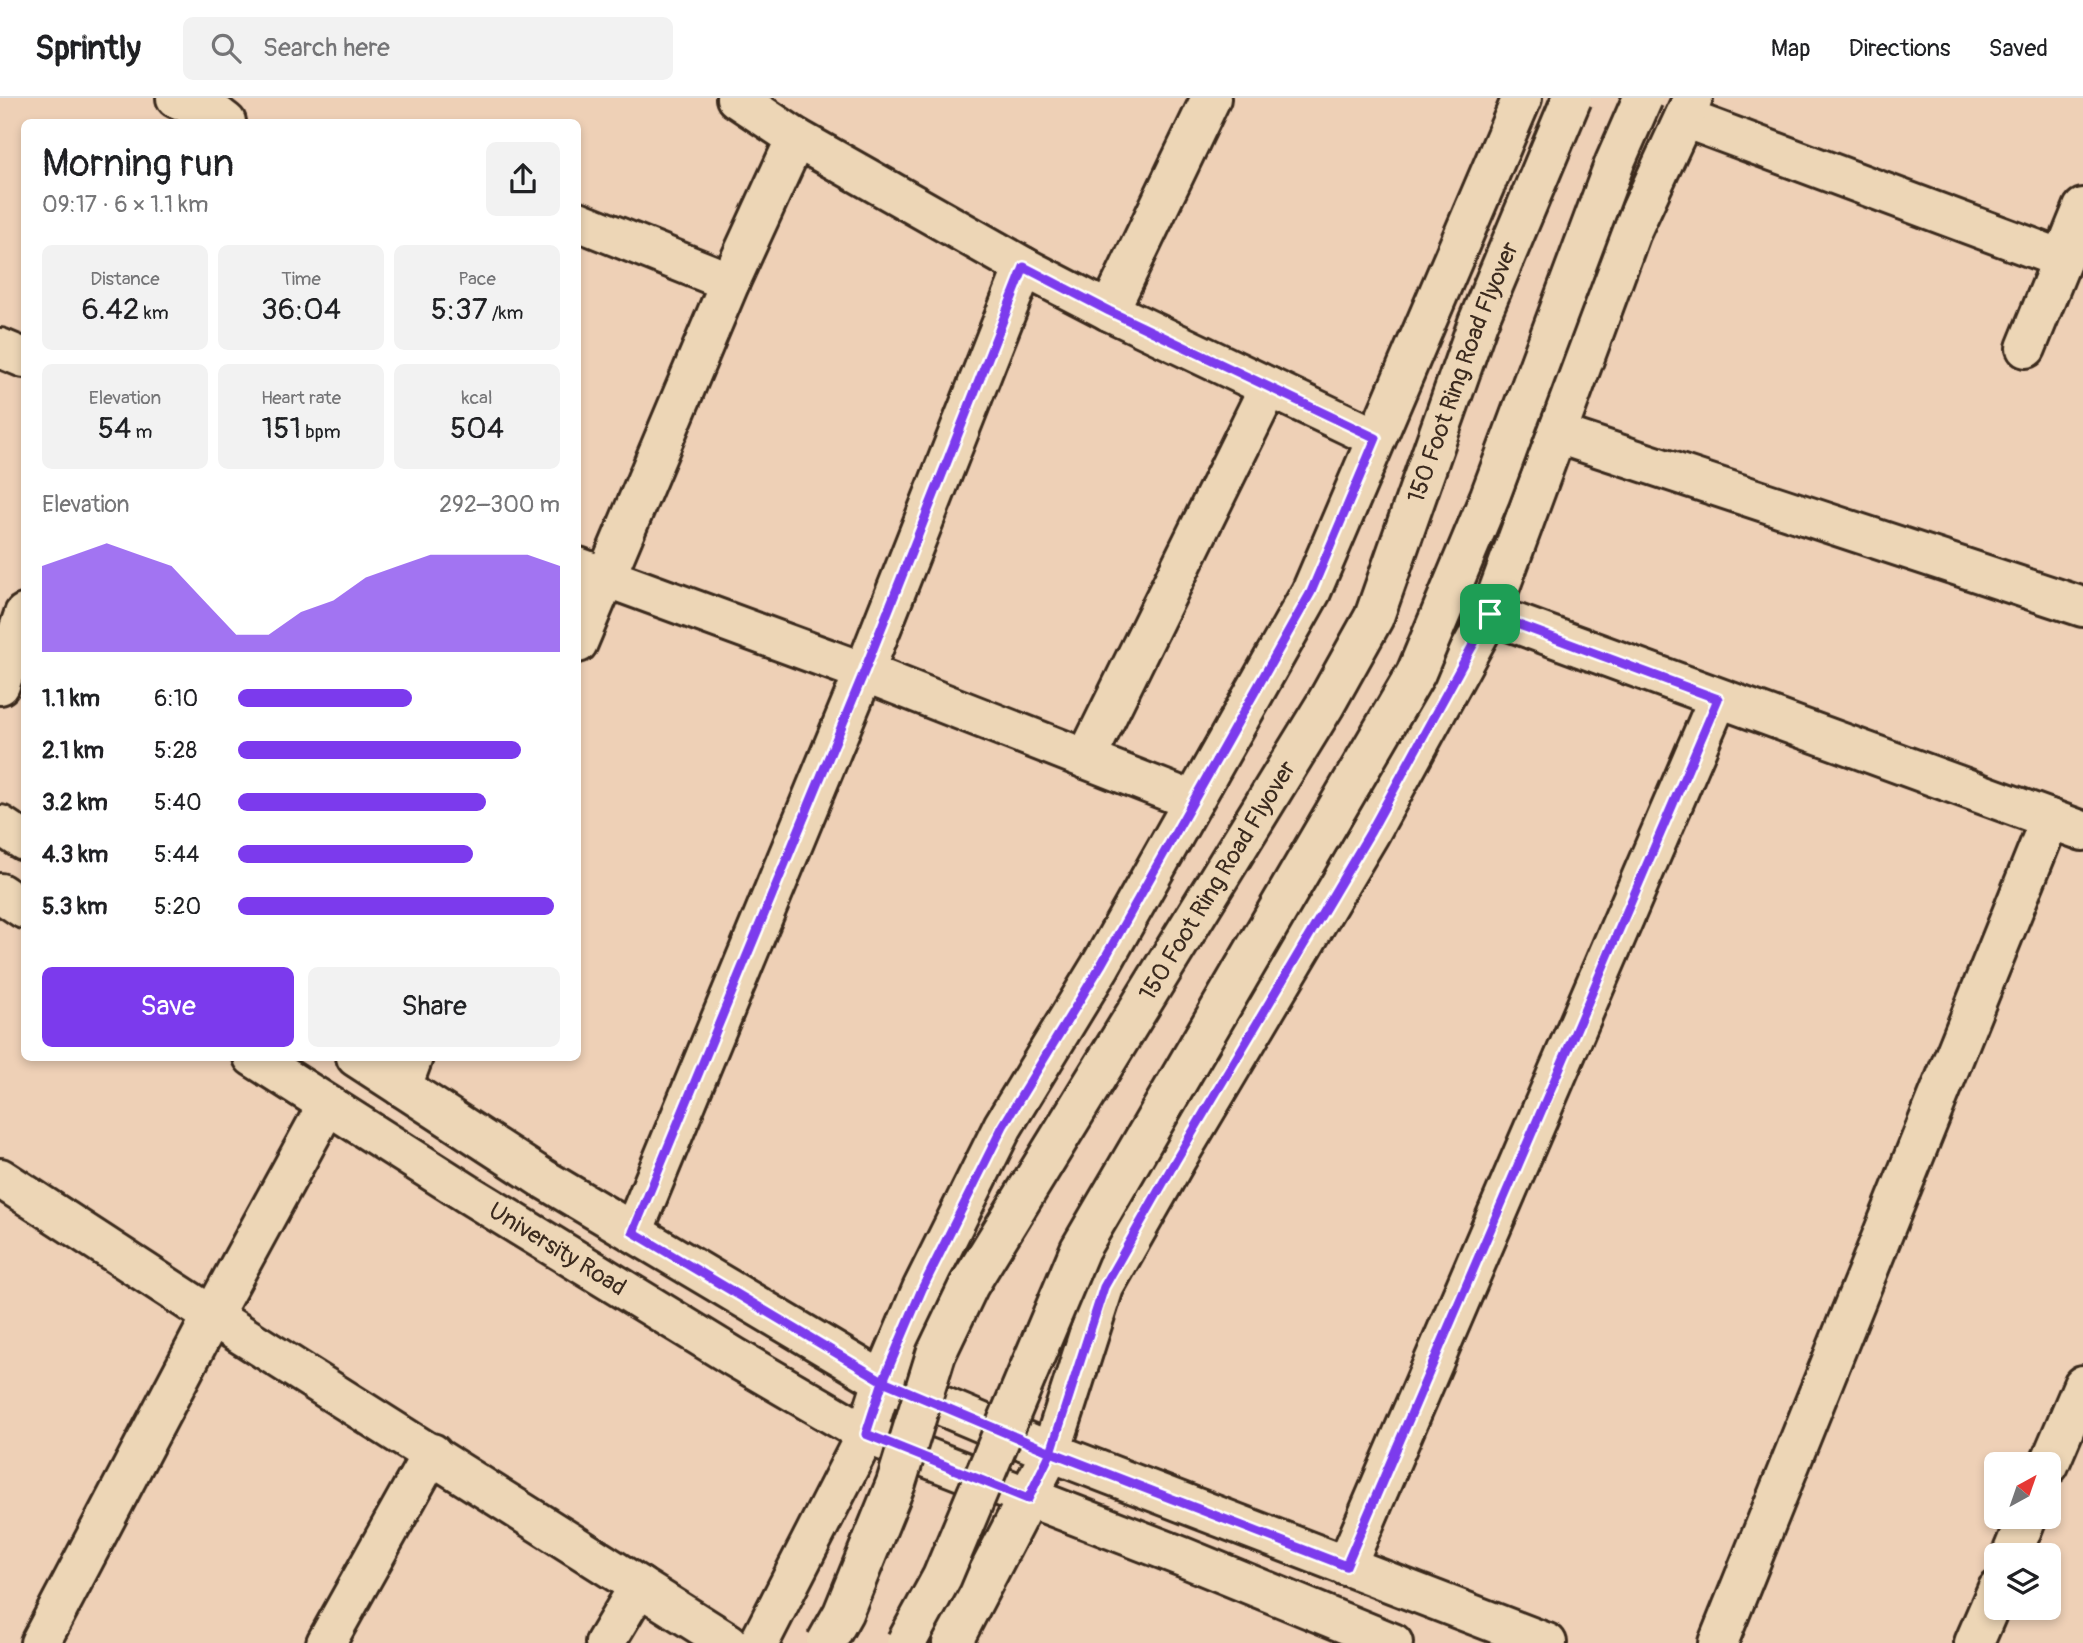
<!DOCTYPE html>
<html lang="en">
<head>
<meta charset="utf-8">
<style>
  body { margin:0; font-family:Pangolin,sans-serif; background:#f2f2f2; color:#202124; height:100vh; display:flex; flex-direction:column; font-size:26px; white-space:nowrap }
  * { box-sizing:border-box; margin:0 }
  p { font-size:23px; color:#757577 }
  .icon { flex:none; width:38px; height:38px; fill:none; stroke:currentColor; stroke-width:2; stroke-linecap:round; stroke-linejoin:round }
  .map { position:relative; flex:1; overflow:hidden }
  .drawer { position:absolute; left:21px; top:21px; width:560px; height:942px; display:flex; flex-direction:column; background:#fff; border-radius:10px; box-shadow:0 4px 10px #0003 }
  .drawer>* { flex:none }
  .needle { width:46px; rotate:40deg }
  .buttons { position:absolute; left:1984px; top:1354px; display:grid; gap:14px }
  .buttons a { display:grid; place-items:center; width:77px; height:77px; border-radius:10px; background:#fff; box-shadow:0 4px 10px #0003; font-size:35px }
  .pin { position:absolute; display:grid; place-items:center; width:60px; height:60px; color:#fff; margin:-30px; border-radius:14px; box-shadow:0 4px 10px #0006 }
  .round { display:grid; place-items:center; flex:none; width:74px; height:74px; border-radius:10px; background:#f2f2f2 }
  .headline { display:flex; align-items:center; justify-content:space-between; height:119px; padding:0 21px }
  h1 { font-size:38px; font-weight:600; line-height:52px }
  .metrics { display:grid; grid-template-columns:repeat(3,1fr); gap:10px; height:119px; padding:7px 21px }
  .metrics div { display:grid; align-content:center; border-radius:10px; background:#f2f2f2; text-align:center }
  .metrics b { font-size:30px; font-weight:600 }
  .metrics small { font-size:19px; font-weight:400 }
  .metrics p { font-size:19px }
  .chart { height:196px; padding:14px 21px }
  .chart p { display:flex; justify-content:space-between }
  .chart svg { width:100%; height:126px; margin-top:7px; fill:#7c3aed; opacity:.7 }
  .cta { display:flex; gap:14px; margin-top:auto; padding:14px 21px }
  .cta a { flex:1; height:80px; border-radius:10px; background:#7c3aed; color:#fff; font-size:28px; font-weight:600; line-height:80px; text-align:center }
  .cta a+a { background:#f2f2f2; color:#202124 }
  ul { padding:0 21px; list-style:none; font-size:23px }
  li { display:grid; grid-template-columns:112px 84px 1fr; align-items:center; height:52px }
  li i { height:18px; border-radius:9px; background:#7c3aed }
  header { display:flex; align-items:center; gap:42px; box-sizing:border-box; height:98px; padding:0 35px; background:#fff; border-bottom:2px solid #e0e0e0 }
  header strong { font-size:33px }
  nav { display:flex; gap:38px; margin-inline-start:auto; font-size:24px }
  .search { width:490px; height:63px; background:#f2f2f2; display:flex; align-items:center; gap:18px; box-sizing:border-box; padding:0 24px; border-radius:10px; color:#757577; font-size:26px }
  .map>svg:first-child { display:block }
</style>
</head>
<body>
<header>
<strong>Sprintly</strong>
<div class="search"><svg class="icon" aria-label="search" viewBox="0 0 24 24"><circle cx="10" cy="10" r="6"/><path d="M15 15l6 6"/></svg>Search here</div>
<nav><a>Map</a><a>Directions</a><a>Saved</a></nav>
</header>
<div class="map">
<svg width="2083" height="1545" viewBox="0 0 2083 1545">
  <rect width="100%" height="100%" fill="#eed0b6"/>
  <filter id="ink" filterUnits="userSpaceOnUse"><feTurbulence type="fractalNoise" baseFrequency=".0143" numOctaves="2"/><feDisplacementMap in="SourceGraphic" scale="14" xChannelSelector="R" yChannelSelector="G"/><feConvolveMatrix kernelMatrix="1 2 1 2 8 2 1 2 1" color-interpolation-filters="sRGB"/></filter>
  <g filter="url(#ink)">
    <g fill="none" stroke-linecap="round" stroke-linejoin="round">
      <!-- minor casing -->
      <g stroke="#3b2a1e" stroke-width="44">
        <g id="minor">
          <path d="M176,0L217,17L226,24"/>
          <path d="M736,0L796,40L1024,169L1109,213L1376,340"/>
          <path d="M1684,20L2062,161"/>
          <path d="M578,123L730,184"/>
          <path d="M1109,213L1211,0"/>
          <path d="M0,250L24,260"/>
          <path d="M2026,250L2083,110"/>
          <path d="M1558,336L2083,509"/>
          <path d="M578,469L864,574L1024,169"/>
          <path d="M1490,516L2083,733"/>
          <path d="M578,545L730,184L796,40"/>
          <path d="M0,587L24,516"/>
          <path d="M1086,661L1269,289"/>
          <path d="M402,989L413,959"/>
          <path d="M0,1080L212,1218L729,1545"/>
          <path d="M633,1134L864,574L1193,703"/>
          <path d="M2049,1367L2083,1287"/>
          <path d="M2011,1458L2027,1419"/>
          <path d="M1346,1468L1718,601"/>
          <path d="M40,1545L212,1218L327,1007"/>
          <path d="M326,1545L432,1355"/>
          <path d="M605,1545L639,1488"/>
          <path d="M1718,1545L2050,721"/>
          <path d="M1974,1545L1997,1492"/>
        </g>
      </g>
      <!-- tertiary casing -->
      <g stroke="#3b2a1e" stroke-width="44">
        <g id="tertiary">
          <path d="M0,727L24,743"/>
          <path d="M0,795L24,811"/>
          <path id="s1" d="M253,959L468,1096L734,1259L866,1336L1183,1459L1393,1545"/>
          <path d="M356,959L542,1080L883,1283L1051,1354L1547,1545"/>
          <path d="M759,1545L866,1336L883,1283L922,1191L1003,1028L1101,867L1311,494L1522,0"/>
          <path d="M952,1545L1051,1354L1104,1189L1176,1062L1370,735L1490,516L1631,134L1693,0"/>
        </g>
      </g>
      <!-- minor -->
      <use href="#minor" stroke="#edd6b6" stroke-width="38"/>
      <!-- tertiary -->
      <use href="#tertiary" stroke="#edd6b6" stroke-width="38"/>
      <!-- trunk-bridge casing -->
      <g stroke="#3b2a1e" stroke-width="44" stroke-linecap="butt">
        <g id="trunk-bridge">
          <path id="s2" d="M826,1545L843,1515L896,1385L936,1256L969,1187L1325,607L1374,519L1478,224L1572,0"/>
          <path d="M906,1545L942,1479L1080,1151L1416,575L1490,398L1615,64L1643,0"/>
        </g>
      </g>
      <!-- trunk-bridge -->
      <use href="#trunk-bridge" stroke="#edd6b6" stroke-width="38"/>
    </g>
  </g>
  <g fill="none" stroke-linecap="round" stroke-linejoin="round" filter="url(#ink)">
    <!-- route casing -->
    <g stroke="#fff" stroke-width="14">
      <path id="route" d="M1490,516L1370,735L1176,1062L1104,1189L1051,1354L883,1283L633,1134L864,574L1024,169L1109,213L1376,340L1311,494L1101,867L1003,1028L922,1191L883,1283L866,1336L1028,1401L1051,1354L1346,1468L1718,601L1490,516"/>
    </g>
    <!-- route -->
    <use href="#route" stroke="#7c3aed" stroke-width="9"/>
  </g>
  <g text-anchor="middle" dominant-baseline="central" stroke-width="5" stroke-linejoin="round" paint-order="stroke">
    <!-- street labels -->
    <g font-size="24" fill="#3b2a1e" stroke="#edd6b6">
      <text stroke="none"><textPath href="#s2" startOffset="1428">150 Foot Ring Road Flyover</textPath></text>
      <text stroke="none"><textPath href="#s2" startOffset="861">150 Foot Ring Road Flyover</textPath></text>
      <text stroke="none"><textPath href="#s1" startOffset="360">University Road</textPath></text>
    </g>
  </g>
</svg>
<div class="buttons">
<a><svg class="needle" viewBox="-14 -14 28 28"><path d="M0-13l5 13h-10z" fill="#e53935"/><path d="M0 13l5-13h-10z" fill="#757577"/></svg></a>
<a><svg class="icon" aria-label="layers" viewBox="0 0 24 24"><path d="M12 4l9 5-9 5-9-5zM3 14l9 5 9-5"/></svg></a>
</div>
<div class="pin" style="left:1490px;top:516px;background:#1e9e55"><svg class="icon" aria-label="arrive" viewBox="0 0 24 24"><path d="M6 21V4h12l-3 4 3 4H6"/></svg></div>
<section class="drawer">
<div class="headline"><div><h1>Morning run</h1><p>09:17 · 6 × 1.1 km</p></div><a class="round"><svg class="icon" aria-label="share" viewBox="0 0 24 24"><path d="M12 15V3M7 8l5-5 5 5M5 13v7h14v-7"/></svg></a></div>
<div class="metrics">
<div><p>Distance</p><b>6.42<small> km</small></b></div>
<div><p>Time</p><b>36:04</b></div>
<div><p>Pace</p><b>5:37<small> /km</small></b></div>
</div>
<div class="metrics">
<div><p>Elevation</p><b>54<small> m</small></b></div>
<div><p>Heart rate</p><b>151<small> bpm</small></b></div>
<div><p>kcal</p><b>504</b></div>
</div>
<div class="chart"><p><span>Elevation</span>292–300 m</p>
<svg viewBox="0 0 160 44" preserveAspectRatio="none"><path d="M0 44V14L10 10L20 6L30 10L40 14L50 26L60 38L70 38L80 30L90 26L100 18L110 14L120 10L130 10L140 10L150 10L160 14V44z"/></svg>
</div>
<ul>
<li><b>1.1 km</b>6:10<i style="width:54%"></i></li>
<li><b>2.1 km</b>5:28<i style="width:88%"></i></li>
<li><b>3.2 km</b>5:40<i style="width:77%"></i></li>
<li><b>4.3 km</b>5:44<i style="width:73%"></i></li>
<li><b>5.3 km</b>5:20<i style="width:98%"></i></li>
</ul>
<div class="cta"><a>Save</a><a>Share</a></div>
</section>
</div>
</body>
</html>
